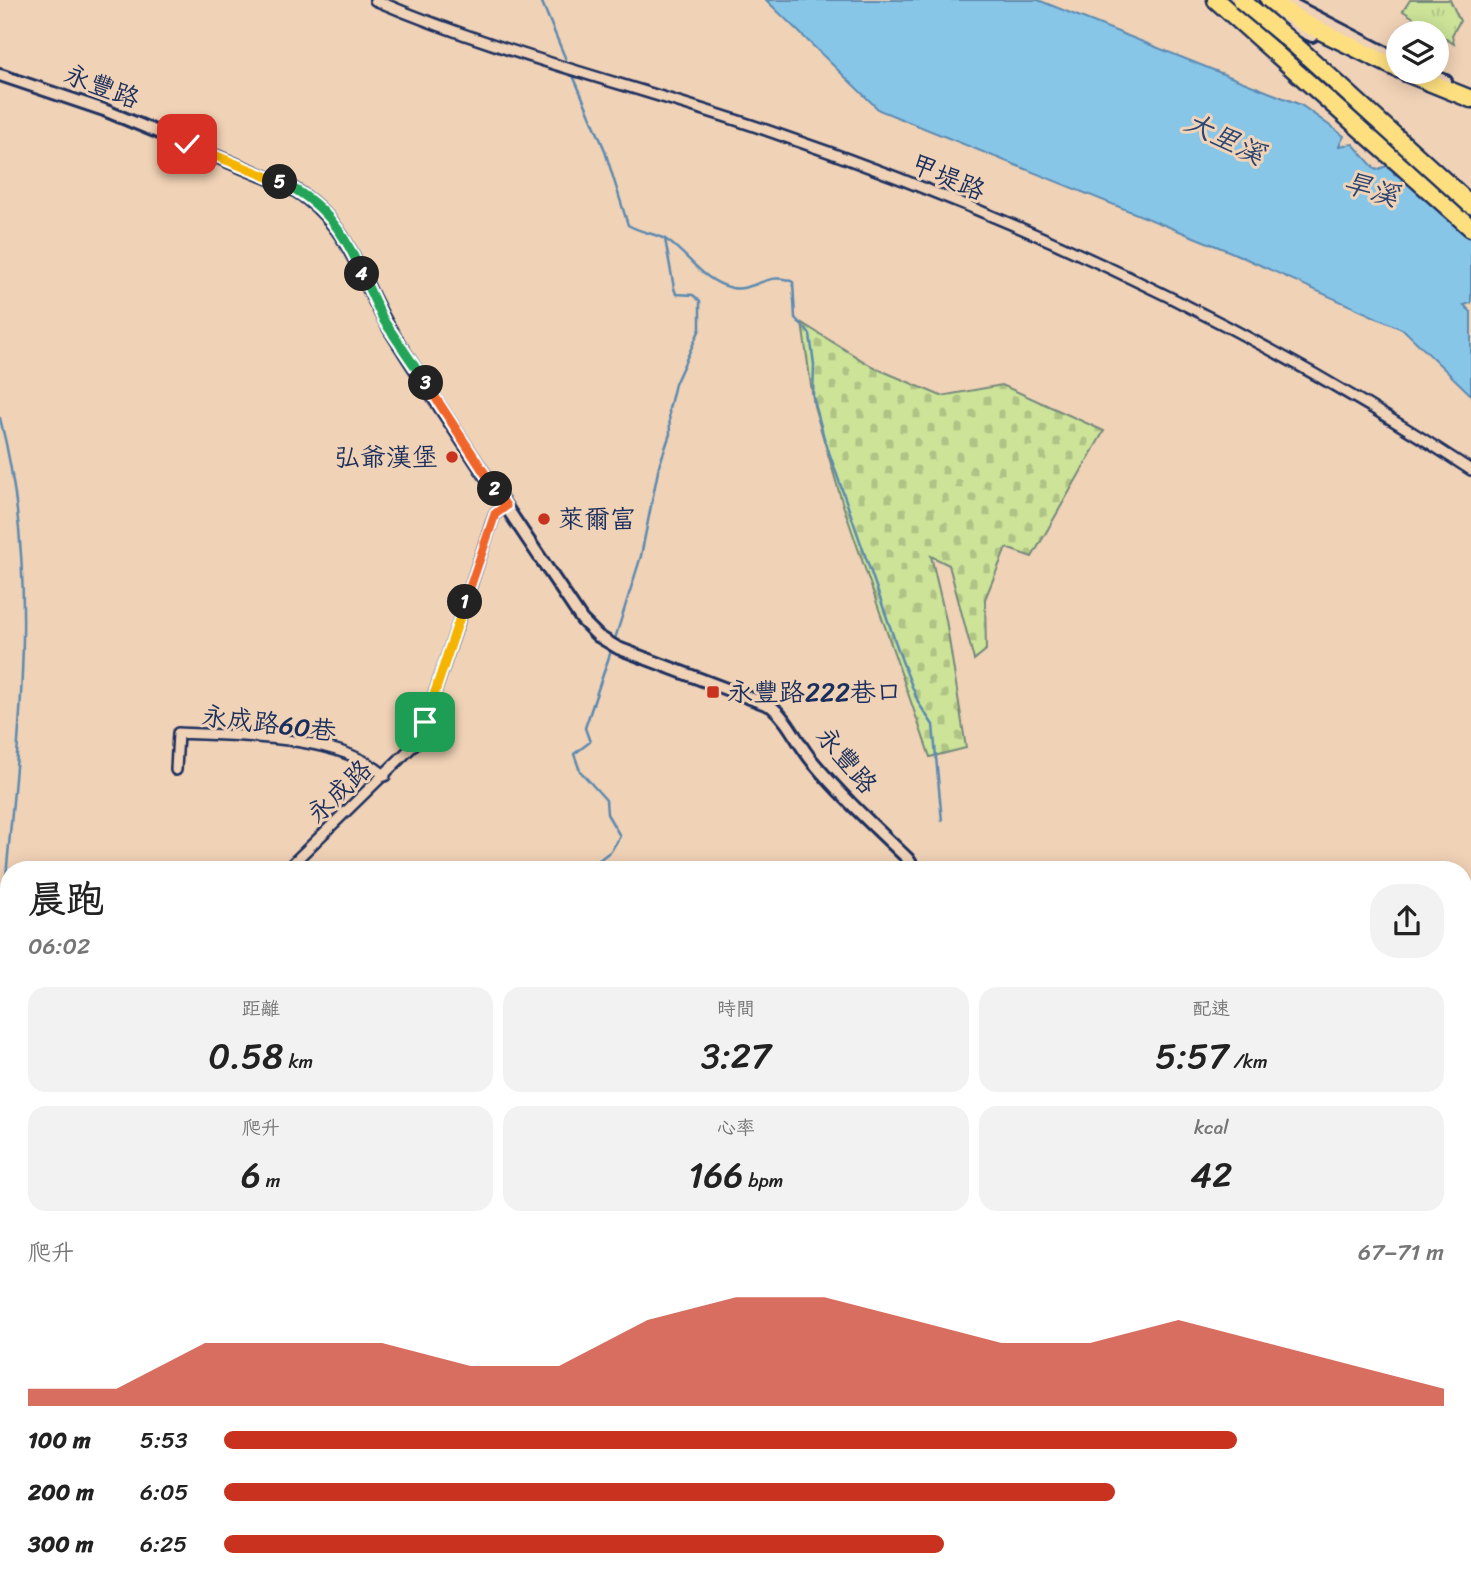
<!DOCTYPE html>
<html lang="zh-TW">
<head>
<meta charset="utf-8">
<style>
  body { margin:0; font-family:Sriracha,"LXGW WenKai TC",sans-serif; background:#f2f2f2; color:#222; height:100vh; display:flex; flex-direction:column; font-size:26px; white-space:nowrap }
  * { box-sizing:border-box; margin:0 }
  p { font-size:23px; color:#767676 }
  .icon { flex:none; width:38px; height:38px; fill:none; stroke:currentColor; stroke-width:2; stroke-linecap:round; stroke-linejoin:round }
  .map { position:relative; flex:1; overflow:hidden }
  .side { position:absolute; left:0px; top:861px; width:1472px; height:726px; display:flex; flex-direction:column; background:#fff; border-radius:28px 28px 0 0; box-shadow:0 4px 18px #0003 }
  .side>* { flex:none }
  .tools { position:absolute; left:1386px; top:21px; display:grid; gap:14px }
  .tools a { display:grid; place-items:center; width:63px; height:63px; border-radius:50%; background:#fff; box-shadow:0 4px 18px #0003; font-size:35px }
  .pin { position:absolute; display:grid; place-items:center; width:60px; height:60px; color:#fff; margin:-30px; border-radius:14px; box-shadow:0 4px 10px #0006 }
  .km { position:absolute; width:35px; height:35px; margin:-18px; border-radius:50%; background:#222; color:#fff; font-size:19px; line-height:35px; text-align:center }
  .round { display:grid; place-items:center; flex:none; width:74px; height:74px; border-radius:28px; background:#f2f2f2 }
  .summary { display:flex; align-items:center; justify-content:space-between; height:119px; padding:0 28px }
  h1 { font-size:38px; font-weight:600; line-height:52px }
  .metrics { display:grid; grid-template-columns:repeat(3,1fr); gap:10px; height:119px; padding:7px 28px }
  .metrics div { display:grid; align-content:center; border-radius:18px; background:#f2f2f2; text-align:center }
  .metrics b { font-size:35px; font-weight:600 }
  .metrics small { font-size:19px; font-weight:400 }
  .metrics p { font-size:19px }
  .chart { height:196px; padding:14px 28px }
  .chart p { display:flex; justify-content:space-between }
  .chart svg { width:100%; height:126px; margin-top:7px; fill:#c8321e; opacity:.7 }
  ul { padding:0 28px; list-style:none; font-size:23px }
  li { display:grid; grid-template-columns:112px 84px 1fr; align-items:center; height:52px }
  li i { height:18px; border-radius:9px; background:#c8321e }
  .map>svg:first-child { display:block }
</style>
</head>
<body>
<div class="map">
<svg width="1471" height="1587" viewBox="0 0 1471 1587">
  <defs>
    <pattern id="grass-tufts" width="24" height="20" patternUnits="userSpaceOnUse" patternTransform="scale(1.75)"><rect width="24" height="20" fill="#cce398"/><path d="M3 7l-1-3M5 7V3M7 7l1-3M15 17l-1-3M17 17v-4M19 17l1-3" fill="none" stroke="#afc385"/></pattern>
    <pattern id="cemetery-stones" width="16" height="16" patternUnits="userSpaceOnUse" patternTransform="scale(1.75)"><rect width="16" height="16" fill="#cce398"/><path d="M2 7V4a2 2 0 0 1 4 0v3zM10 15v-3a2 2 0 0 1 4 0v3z" fill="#afc385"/></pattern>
  </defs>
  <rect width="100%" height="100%" fill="#f0d2b6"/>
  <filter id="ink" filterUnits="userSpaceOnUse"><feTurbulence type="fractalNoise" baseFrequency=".0143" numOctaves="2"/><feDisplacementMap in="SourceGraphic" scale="14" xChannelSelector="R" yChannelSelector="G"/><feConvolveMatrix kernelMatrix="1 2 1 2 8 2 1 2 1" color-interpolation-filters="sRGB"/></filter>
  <g filter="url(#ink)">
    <!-- grass -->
    <g fill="url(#grass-tufts)" stroke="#74897b" stroke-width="2">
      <path d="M1410,0H1450L1460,21L1452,35L1454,44L1403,11Z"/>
      <path d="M349,1578L426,1579L431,1587H348L344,1581Z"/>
    </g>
    <!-- cemetery -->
    <path fill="url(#cemetery-stones)" stroke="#74897b" stroke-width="2" d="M802,323L873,367L941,396L1002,385L1104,431L1032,557L1006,548L985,599L986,650L974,660L949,565L931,556L946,620L966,748L930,757L842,502L814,406Z"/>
    <!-- water -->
    <path fill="#88c6e8" stroke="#5c8ab1" stroke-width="2" d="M766,0H1038L1301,105L1344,136L1339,146L1353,144L1376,170L1392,164L1394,174L1471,200V303L1464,305L1471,312V395L1404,330L1231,252L879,110Z"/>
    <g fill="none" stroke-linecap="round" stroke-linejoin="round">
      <!-- stream -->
      <g stroke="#5c8ab1" stroke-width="2.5">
        <path d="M541,0L569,67"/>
        <path d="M572,73L604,148L628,225C641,233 659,234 668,241C690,256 702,281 732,288C753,292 770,270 793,282L795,318L810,334L814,365L813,396L824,438L902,661L919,704L933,725L942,821"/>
        <path d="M0,418C39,569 20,724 6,877"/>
        <path d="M614,642L641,556L659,466L670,434L669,409L675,384L700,329V301L693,295L676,294L674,288L665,239"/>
        <path d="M586,870L611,851L620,836L607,814L606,800L580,771L574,754L590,742L585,728L612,648"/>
        <path d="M1047,1578L1050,1587"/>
      </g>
      <!-- minor casing -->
      <g stroke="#1b2f5e" stroke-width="14">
        <g id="minor">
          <path d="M375,0C501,54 633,85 763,129C1010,213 1253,326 1471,470"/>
          <path d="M176,770L178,733C237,736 341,734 385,776"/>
          <path d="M286,870L415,744L425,722L491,525L495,514L506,506"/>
          <path d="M1463,1014L1471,1009"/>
          <path d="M1463,1156L1471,1165"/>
          <path d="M0,1344L2,1337L9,1339"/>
          <path d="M1463,1527L1471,1535"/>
          <path d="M0,1542L9,1538"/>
          <path d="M0,1576L6,1587"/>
          <path d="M77,1578L82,1587"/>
          <path d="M163,1578L167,1587"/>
          <path d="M248,1578L253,1587"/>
          <path d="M431,1578L435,1587"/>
          <path d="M516,1578L520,1587"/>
          <path d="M48,1587L64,1578"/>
          <path d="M314,1587L329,1578"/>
          <path d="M1380,1587L1390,1578"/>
        </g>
      </g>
      <!-- tertiary casing -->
      <g stroke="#1b2f5e" stroke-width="16">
        <g id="tertiary">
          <path d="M1284,0L1398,59"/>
          <path d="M1263,13L1312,36"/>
          <path d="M1425,72L1446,81"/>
          <path d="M0,75L104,110L290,187C353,223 358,280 394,336C455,432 519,526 582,620L598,636L618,648L771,706C790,722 797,743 813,762C842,797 875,827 908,859L915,870"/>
          <path d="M1318,1578L1324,1587"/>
        </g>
      </g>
      <!-- trunk casing -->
      <g stroke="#1b2f5e" stroke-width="21">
        <g id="trunk">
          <path d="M1216,0L1471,228"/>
          <path d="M1269,0L1304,23L1398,69"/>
          <path d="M1404,72L1471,99"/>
        </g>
      </g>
      <!-- minor -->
      <use href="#minor" stroke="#f0d2b6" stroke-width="9"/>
      <!-- tertiary -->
      <use href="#tertiary" stroke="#f0d2b6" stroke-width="10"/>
      <!-- trunk -->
      <use href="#trunk" stroke="#fedf80" stroke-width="16"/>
      <!-- trunk-bridge casing -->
      <g stroke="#1b2f5e" stroke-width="21" stroke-linecap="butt">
        <path id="trunk-bridge" d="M1241,0L1295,45L1471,205"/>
      </g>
      <!-- trunk-bridge -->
      <use href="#trunk-bridge" stroke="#fedf80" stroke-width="16"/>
    </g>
  </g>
  <g fill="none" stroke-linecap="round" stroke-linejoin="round" filter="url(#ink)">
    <!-- split-1 casing -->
    <g stroke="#fff" stroke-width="14">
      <path id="split-1" d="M425,722L465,602"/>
    </g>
    <!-- split-2 casing -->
    <g stroke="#fff" stroke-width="14">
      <path id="split-2" d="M465,602L495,514L506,506L495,489"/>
    </g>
    <!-- split-3 casing -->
    <g stroke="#fff" stroke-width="14">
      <path id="split-3" d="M426,383L495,489"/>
    </g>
    <!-- split-4 casing -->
    <g stroke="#fff" stroke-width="14">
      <path id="split-4" d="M362,274L384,321L426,383"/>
    </g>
    <!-- split-5 casing -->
    <g stroke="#fff" stroke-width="14">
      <path id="split-5" d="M280,182C322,200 345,233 362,274"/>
    </g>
    <!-- split-6 casing -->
    <g stroke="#fff" stroke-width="14">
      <path id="split-6" d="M187,144L280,182"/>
    </g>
    <!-- split-1 -->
    <use href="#split-1" stroke="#f5b400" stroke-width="9"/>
    <!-- split-2 -->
    <use href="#split-2" stroke="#f0652b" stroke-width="9"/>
    <!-- split-3 -->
    <use href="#split-3" stroke="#f0652b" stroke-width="9"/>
    <!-- split-4 -->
    <use href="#split-4" stroke="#22a559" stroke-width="9"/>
    <!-- split-5 -->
    <use href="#split-5" stroke="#22a559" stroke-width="9"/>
    <!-- split-6 -->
    <use href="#split-6" stroke="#f5b400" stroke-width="9"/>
  </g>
  <!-- markers -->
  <g fill="#c8321e" stroke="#f0d2b6" stroke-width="2.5">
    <circle cx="452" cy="457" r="7"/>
    <circle cx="544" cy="519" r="7"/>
    <rect x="706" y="685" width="14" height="14" rx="3.5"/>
  </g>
  <g text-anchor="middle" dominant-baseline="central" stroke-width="6" stroke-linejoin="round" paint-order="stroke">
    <!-- street labels -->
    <g font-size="26" fill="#1b2f5e" stroke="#f0d2b6">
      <text transform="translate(102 86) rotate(21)">永豐路</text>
      <text transform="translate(948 177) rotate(23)">甲堤路</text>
      <text transform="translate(269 723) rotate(7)">永成路60巷</text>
      <text transform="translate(847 760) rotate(50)">永豐路</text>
      <text transform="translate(339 791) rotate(-44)">永成路</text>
    </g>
    <!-- poi labels -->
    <g font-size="26" fill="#1b2f5e" stroke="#f0d2b6" text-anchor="start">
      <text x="438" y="457" text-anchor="end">弘爺漢堡</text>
      <text x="558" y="519">萊爾富</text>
      <text x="727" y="692">永豐路222巷口</text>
    </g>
    <!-- water labels -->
    <g font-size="28" font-style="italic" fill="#2b4673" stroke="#f0d2b6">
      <text transform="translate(1225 138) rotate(26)">大里溪</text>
      <text transform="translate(1371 189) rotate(17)">旱溪</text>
    </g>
  </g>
</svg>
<div class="tools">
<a><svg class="icon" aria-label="layers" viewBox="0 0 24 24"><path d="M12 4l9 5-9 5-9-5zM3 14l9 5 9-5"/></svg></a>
</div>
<div class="pin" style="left:425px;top:722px;background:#1e9e55"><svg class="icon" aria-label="arrive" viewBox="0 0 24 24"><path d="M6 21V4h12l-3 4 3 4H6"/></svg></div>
<div class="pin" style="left:187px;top:144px;background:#d93025"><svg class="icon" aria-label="check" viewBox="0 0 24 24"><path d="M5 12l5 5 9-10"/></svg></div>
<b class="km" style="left:465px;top:602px">1</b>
<b class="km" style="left:495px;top:489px">2</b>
<b class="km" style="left:426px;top:383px">3</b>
<b class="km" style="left:362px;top:274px">4</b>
<b class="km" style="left:280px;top:182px">5</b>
<section class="side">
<div class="summary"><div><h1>晨跑</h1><p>06:02</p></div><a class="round"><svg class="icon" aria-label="share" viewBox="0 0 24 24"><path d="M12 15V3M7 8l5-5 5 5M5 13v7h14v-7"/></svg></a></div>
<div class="metrics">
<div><p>距離</p><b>0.58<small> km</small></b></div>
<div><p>時間</p><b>3:27</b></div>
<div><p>配速</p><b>5:57<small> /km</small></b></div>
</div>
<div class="metrics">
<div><p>爬升</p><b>6<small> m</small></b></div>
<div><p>心率</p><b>166<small> bpm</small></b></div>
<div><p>kcal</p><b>42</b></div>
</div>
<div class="chart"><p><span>爬升</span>67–71 m</p>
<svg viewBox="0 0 160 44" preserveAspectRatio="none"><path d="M0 44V38L10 38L20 22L30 22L40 22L50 30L60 30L70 14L80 6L90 6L100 14L110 22L120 22L130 14L140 22L150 30L160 38V44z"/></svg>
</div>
<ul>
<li><b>100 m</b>5:53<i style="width:83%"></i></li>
<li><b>200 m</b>6:05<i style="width:73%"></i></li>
<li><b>300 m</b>6:25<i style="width:59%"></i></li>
</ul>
</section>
</div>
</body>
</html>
